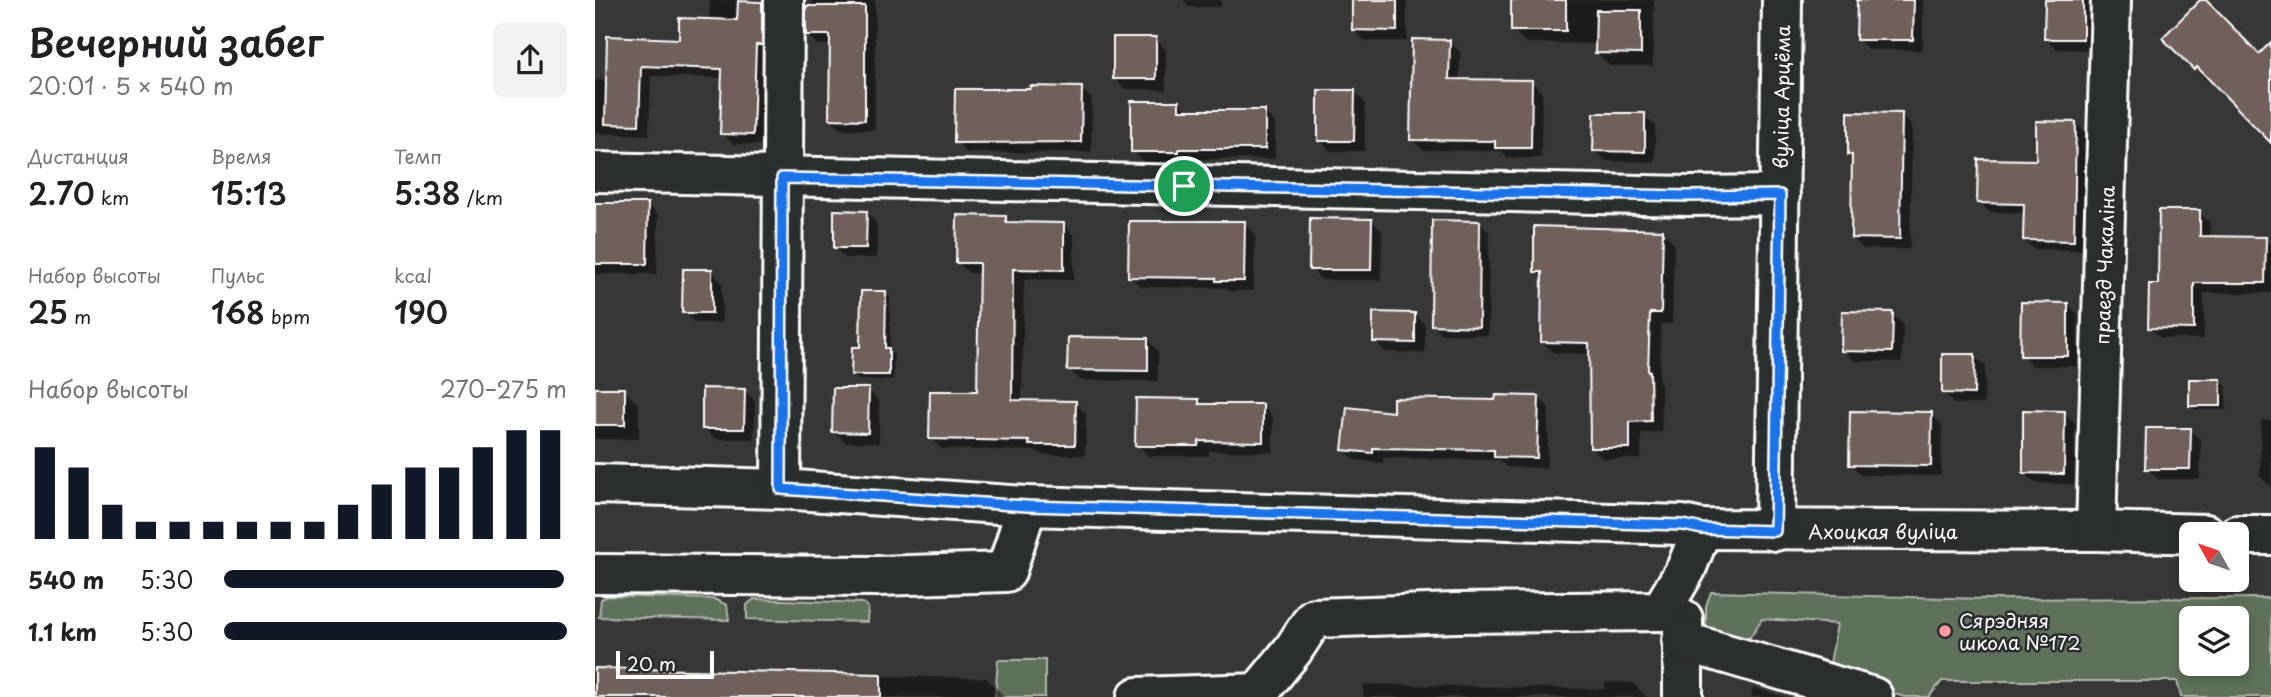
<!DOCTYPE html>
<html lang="ru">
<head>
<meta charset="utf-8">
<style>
  body { margin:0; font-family:"Playpen Sans",sans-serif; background:#f2f2f2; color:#202124; height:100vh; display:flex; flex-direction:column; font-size:26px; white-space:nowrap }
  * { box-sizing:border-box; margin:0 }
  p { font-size:23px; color:#757577 }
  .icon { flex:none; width:38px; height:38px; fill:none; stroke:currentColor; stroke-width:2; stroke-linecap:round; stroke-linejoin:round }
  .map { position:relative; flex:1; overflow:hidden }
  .side { display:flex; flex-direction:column; background:#fff; width:595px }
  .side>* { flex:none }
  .needle { width:46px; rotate:310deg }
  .controls { position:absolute; left:1584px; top:522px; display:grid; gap:14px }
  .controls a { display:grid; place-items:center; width:70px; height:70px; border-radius:10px; background:#fff; box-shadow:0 4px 10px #0003; font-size:35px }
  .scale { position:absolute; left:21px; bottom:18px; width:98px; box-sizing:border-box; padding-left:7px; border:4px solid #fff; border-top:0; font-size:19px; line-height:24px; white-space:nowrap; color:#fff; -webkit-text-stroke:5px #2a2d2e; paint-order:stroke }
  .pin { position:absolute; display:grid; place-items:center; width:60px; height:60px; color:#fff; margin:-30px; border:4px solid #fff; border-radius:50%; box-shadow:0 2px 7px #0007 }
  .round { display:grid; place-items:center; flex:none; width:74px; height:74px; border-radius:10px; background:#f2f2f2 }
  .headline { display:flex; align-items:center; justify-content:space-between; height:119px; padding:0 28px }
  h1 { font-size:38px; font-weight:600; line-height:52px }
  .figures { display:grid; grid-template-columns:repeat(3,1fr); gap:10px; height:119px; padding:7px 28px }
  .figures div { display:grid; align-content:center }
  .figures b { font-size:30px; font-weight:600 }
  .figures small { font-size:19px; font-weight:400 }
  .figures p { font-size:19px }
  .chart { height:196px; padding:14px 28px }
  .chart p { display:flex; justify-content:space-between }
  .chart svg { width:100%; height:126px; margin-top:7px; stroke:#111827; stroke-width:6 }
  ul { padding:0 28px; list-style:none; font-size:23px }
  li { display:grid; grid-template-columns:112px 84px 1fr; align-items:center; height:52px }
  li i { height:18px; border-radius:9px; background:#111827 }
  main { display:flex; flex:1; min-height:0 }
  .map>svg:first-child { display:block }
</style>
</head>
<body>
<main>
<section class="side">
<div class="headline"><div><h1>Вечерний забег</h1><p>20:01 · 5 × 540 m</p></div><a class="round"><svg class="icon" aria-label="share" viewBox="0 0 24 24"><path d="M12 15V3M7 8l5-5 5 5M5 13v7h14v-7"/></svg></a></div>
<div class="figures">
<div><p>Дистанция</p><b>2.70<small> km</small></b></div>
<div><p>Время</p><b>15:13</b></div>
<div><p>Темп</p><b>5:38<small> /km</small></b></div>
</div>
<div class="figures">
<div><p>Набор высоты</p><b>25<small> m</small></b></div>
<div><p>Пульс</p><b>168<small> bpm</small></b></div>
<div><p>kcal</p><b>190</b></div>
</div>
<div class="chart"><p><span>Набор высоты</span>270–275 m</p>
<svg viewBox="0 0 160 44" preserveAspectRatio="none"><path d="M5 44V12M15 44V19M25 44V32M35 44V38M45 44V38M55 44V38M65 44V38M75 44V38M85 44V38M95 44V32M105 44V25M115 44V19M125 44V19M135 44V12M145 44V6M155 44V6"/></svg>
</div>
<ul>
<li><b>540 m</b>5:30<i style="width:99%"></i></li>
<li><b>1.1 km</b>5:30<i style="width:100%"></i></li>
</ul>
</section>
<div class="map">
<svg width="1676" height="697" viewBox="0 0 1676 697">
  <rect width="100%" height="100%" fill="#383737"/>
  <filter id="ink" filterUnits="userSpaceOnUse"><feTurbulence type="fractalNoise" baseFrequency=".0143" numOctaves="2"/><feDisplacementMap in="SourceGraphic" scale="14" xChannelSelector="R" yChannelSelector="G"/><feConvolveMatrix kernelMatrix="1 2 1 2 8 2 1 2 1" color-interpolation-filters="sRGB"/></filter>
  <g filter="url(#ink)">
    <!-- green -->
    <g fill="#5e715a" stroke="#aeb8ac" stroke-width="2" fill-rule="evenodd">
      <path d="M1116,592L1392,599L1676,598V697H1586L1582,681H1347L1334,697H1310L1233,675L1242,624L1167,619L1155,637H1119L1111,631V606ZM1596,618H1642V663H1596Z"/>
      <path d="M13,596L119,599L132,605L134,620L4,617L6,599Z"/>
      <path d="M159,599L268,603L273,607L272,622L152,619V605Z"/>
      <path d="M403,660H450V697H400Z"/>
    </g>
    <!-- shadow -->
    <g fill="#0007">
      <path d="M115,0H167V5L177,15L171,55L168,145L138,144L127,133L128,78L56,76L54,135L0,133V80L13,81L85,41L114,20Z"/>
      <path d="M217,0H280V130L246,129L236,118V45H223L212,34L213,5L217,6Z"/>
      <path d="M588,0H626V7H594Z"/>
      <path d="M759,0H812V41H770L759,30Z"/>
      <path d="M918,0H1059L1058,66H1015L1002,53V44L931,43L918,30Z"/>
      <path d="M1263,0H1328V50H1273L1263,39Z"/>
      <path d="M1451,0H1498V50L1462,49L1451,39Z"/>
      <path d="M1608,0L1664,57L1669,51L1676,58V140L1616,78L1613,82L1569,38Z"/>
      <path d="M561,39L571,50V90L530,89L519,78Z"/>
      <path d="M854,41L865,52V81H936L947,92L946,158H913L906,151L828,150L817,140Z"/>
      <path d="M486,89L497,99L496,152L372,153L361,142Z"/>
      <path d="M760,92L770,103V151H735L725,140Z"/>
      <path d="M584,103L592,111L670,112L680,123V159H594V163L549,162L538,151Z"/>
      <path d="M1049,115L1060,126V162L1011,161L1000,151Z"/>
      <path d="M1306,115L1317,125L1315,249H1268L1258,238L1259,158L1255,154Z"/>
      <path d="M1481,123L1490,133L1488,250L1439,249L1430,240V213L1394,212L1384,202L1443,162Z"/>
      <path d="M0,203L52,205L63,215L62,274H0Z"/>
      <path d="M271,212L282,223V258H251L240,248Z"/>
      <path d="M1604,212L1615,223V238L1670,239L1676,245V293H1609V339L1566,338L1555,328L1565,286Z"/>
      <path d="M410,218L416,224L469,225L479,236V280L429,279L427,402L480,403L491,413L490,455H447L443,451L347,449L336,439L384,393L386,273H374L363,263Z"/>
      <path d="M776,220L787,231L786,280H727L716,269Z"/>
      <path d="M884,222L894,232L893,335L847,334L837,324Z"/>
      <path d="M649,223L660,234L659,291H634L631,288L546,287L535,276Z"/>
      <path d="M1068,232L1079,244L1077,324H1066L1064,382L1066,385L1067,432L1046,433V459H1008L997,448L996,354L959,353L947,342L948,279L941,271Z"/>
      <path d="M116,271L127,282V323H100L89,312Z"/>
      <path d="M290,293L295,298V351L299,355L298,380H263L258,374Z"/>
      <path d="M1473,304L1483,315V366H1438L1427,355Z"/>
      <path d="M820,314L830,325V353L790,352L780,341Z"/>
      <path d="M1297,314L1308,324L1307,362L1259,361L1248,350Z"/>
      <path d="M553,340L563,351V381L485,380L474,369Z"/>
      <path d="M1379,356L1390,366L1389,404H1359L1348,393Z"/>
      <path d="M1626,381L1631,386V410H1601L1596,405Z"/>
      <path d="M0,389L29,390L44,405V439H0Z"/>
      <path d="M149,390L160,401L159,439H120L109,428Z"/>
      <path d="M273,390L284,401V443L250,442L239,431Z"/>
      <path d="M943,397L954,408L952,468L911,467L904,460L789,458L788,463L760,460L749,449L799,414Z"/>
      <path d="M603,401L608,405L667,406L678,417V452L614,451V456H553L542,445Z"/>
      <path d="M1469,412L1480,423L1479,484L1440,483L1430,473Z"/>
      <path d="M1336,414L1347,425L1346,476L1266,475L1256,464Z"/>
      <path d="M1666,420H1676V487L1665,476Z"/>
      <path d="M1595,430L1606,441L1605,479H1563L1552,468Z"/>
      <path d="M0,670L391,678L410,697H0Z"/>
      <path d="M1010,682L1038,683L1052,697H768V684L1010,689Z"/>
      <path d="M1158,688L1190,697H1156Z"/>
    </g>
    <!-- building -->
    <g fill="#715f5a" stroke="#fff" stroke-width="2">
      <path d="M757,0H802V31L757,30Z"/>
      <rect x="916" y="0" width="55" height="31"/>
      <path d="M1262,0H1319L1318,40H1261Z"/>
      <path d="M1450,0H1488V39H1449Z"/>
      <path d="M1605,0H1611L1664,54L1676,42V143L1602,67L1599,70L1567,38Z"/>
      <path d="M143,1L167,2V45H161L158,135L125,134L127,69L46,66L44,125L10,124L12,36L84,39V18L142,20Z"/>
      <path d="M211,6H270V120L234,119L235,35H211Z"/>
      <path d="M1001,10H1046V54L1000,53Z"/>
      <rect x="518" y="37" width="43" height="42"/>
      <path d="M817,39L855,40L854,79L937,80L936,148H900V141L815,140Z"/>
      <path d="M435,86L487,87L486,142L359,143L360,89H435Z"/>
      <path d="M723,90H760L759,141H723Z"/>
      <path d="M536,101H584V110H670V149H584V152H536Z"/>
      <path d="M1253,112L1307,113L1305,239L1256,238L1257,155H1253Z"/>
      <path d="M999,113H1050V152L998,151Z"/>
      <path d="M1441,121L1481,122L1479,241L1428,240L1429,204L1382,203L1383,159L1441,160Z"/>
      <path d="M0,203H53L52,264H0Z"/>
      <path d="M239,210L272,211L271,248H239Z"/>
      <path d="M1564,210H1605V236L1671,237L1670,283H1599V329L1553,328L1554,284H1563Z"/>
      <path d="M362,215L411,216V222L469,223V270L418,269L417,400L481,401L480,445H434V441L334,439L335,391H382L384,263H361Z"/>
      <path d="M715,218L777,219L776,270H714Z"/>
      <path d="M837,220L885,221L884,327L836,325Z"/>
      <path d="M534,221H650L649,281H621V278L533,277Z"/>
      <path d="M939,226L1068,230L1066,313H1055L1053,371H1055L1056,421L1035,422V448H995L994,343L946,342L947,272H939Z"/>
      <path d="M88,269H117V313H87Z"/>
      <path d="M266,291H291L290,348H294V375H256L257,347H265Z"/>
      <path d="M1426,302L1473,303V356H1425Z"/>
      <path d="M1247,311L1298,312L1297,352L1246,351Z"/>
      <path d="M778,312L820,313V343L778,342Z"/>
      <path d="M473,337L553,338V371L472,370Z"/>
      <path d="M1347,354H1380L1379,394L1347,393Z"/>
      <rect x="1594" y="379" width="32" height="27"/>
      <rect x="0" y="388" width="30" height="37"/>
      <path d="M107,388L150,389L149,429H107Z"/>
      <path d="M238,388H274L273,433L237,432Z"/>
      <path d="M901,395L944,396L942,458L899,457V450L778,448V453L747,450L752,407L798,412V398L900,400Z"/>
      <path d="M541,398L604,399V404H668V442L604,441L603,446H540Z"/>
      <path d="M1428,410L1470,411L1469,474L1428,473Z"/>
      <path d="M1255,411L1337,412L1336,466L1254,465Z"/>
      <path d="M1551,428H1596L1595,469H1550Z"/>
      <path d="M0,668L286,674V697H0Z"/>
    </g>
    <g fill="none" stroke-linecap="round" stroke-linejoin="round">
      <!-- minor casing -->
      <g stroke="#fff" stroke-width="44">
        <g id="minor">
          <path d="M0,172L1093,196L1185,195"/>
          <path d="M0,484L186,489L432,506L1088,525L1107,529L1501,531L1611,534"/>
          <path d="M186,489L189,0"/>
          <path d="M1180,531L1187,0"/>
          <path d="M1501,531L1516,0"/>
          <path d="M1642,535H1676"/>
          <path d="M0,574L282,576L411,572L432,506"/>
          <path d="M1088,619V697"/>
          <path d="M1087,641L1278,697"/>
          <path d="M542,697L663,693L698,650L719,618L861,613L1066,611L1091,569L1107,529"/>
        </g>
      </g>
      <!-- minor -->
      <use href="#minor" stroke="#2a2d2e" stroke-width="38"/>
    </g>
  </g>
  <g fill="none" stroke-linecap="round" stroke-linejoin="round" filter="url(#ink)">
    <!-- route casing -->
    <g stroke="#fff" stroke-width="14">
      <path id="route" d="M187,178L1093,196L1185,195L1180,531L1107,529L1088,525L432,506L186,489Z"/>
    </g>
    <!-- route -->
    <use href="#route" stroke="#1a73e8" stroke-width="9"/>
  </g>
  <!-- markers -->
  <circle fill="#ff9aa2" stroke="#2a2d2e" stroke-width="2.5" cx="1350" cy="631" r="7"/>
  <g text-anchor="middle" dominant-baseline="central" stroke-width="5" stroke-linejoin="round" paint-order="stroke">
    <!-- street labels -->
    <g font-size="19" fill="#fff" stroke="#2a2d2e">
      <text transform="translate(1186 97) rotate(-89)">вуліца Арцёма</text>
      <text transform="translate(1509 265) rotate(-88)">праезд Чакаліна</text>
      <text x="1288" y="531">Ахоцкая вуліца</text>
    </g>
    <!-- poi labels -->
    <g font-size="19" fill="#fff" stroke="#2a2d2e" text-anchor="start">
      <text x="1364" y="620">Сярэдняя<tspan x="1364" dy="22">школа №172</tspan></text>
    </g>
  </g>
</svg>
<div class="controls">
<a><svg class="needle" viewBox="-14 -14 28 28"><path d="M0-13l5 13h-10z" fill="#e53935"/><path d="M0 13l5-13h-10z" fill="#757577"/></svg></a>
<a><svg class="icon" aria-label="layers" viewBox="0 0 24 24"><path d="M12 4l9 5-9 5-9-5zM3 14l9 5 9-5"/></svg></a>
</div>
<div class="scale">20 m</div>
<div class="pin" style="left:589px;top:186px;background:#1e9e55"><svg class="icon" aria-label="arrive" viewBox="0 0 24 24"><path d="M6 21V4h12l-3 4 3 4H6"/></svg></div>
</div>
</main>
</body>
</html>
